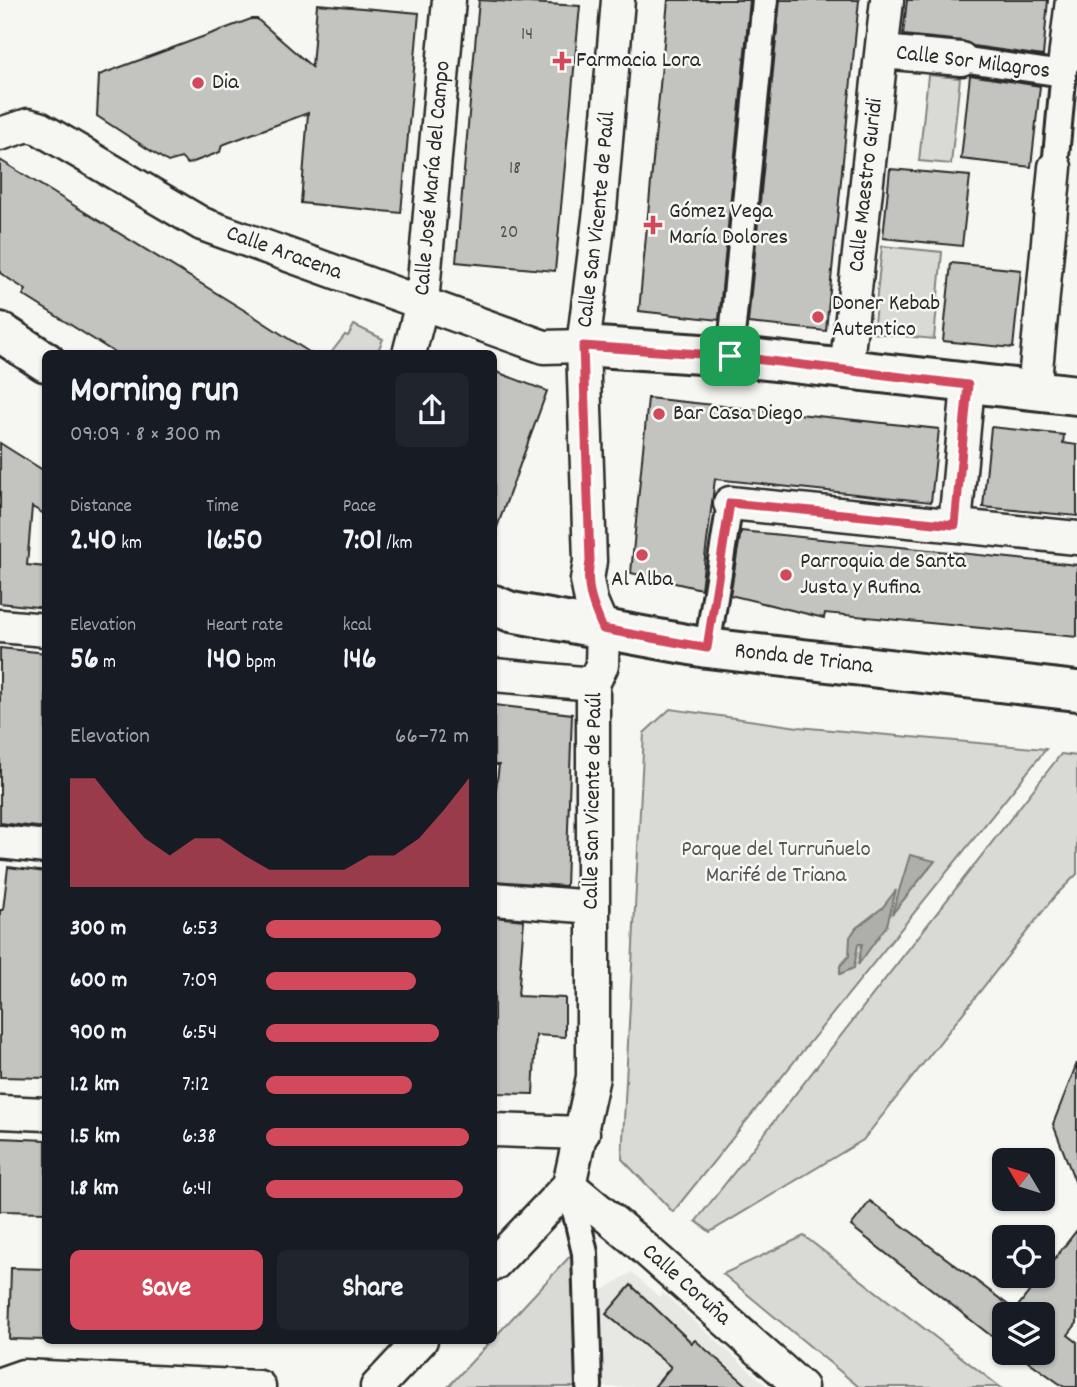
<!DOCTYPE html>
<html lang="en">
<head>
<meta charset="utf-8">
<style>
  body { margin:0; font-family:Dekko,sans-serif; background:#20242c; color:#f1f3f6; height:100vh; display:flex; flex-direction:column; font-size:26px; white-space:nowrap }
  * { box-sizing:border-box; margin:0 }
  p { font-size:23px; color:#9ea1a6 }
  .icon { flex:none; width:38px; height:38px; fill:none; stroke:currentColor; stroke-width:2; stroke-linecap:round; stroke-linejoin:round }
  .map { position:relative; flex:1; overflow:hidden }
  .side { position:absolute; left:42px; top:350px; width:455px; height:994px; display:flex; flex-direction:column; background:#171b24; border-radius:10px; box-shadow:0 2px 5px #0004 }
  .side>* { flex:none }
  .needle { width:46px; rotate:308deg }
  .buttons { position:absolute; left:992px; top:1148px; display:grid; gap:14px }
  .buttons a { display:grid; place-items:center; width:63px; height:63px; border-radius:10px; background:#171b24; box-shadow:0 2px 5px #0004; font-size:35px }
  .pin { position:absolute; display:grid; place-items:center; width:60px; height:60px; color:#fff; margin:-30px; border-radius:14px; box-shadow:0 4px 10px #0006 }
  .round { display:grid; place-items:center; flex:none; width:74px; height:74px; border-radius:10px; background:#20242c }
  .head { display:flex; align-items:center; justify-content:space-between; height:119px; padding:0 28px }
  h1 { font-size:38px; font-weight:800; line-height:52px }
  .figures { display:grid; grid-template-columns:repeat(3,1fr); gap:10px; height:119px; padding:7px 28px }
  .figures div { display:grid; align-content:center }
  .figures b { font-size:30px; font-weight:800 }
  .figures small { font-size:19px; font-weight:400 }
  .figures p { font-size:19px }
  .chart { height:196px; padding:14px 28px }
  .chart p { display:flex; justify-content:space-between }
  .chart svg { width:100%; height:126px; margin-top:7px; fill:#d1495b; opacity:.7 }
  .button { display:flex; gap:14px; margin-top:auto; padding:14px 28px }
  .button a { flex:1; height:80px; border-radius:10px; background:#d1495b; color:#fff; font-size:28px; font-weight:800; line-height:80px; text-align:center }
  .button a+a { background:#20242c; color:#f1f3f6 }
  ul { padding:0 28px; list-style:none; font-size:23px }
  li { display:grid; grid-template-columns:112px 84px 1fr; align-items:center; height:52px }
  li i { height:18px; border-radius:9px; background:#d1495b }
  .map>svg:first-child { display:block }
</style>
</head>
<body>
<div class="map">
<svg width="1077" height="1387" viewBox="0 0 1077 1387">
  <rect width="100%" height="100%" fill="#f6f6f2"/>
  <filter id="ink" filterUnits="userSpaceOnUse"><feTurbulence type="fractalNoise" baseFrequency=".0143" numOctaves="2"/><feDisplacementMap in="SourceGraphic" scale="14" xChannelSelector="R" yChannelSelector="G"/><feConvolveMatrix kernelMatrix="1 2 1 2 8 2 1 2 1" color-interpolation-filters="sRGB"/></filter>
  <g filter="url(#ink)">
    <!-- built -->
    <path fill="#e7e7e3" d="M632,1272L659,1297L663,1293L768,1387H598L595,1295Z"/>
    <!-- green -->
    <g fill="#d9d9d5" stroke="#828280" stroke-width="2">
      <path d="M928,75L960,78L951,164L919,161Z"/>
      <path d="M882,246L942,252L934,339L873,333Z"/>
      <path d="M354,325L383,339L377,353H331L345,335L348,336Z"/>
      <path d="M670,709L798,727L1046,749L673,1212L622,1159L644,733Z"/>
      <path d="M1061,754L1077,756V874L1055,896L863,1140L710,1232L696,1221Z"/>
      <path d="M804,1236L1000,1387H859L723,1274Z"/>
      <path d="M574,1252L580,1387H448Z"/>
    </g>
    <!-- water -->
    <g fill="#aeaeab" stroke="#7a7a78" stroke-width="2">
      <path d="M910,855L935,861L892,914Z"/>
      <path d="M896,890L887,925L858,965L862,944H858L854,968L840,974V966L849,956L850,937L856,928L882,908Z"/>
    </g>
    <!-- building -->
    <g fill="#c3c3c0" stroke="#2b2b2b" stroke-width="2">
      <path d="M479,0L580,6L555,271L456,262Z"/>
      <path d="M668,0H750L719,320L639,311Z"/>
      <path d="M780,0H859L826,331L748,323Z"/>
      <path d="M907,0H1048L1043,56L973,46L963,41L903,35Z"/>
      <path d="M317,4L419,13L401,213L301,203L308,113L222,145L220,152L188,164L181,158L168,162L97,116L99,75L251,19H257L312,67Z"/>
      <path d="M970,75L1040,86L1031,167L961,159Z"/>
      <path d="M0,160L252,315L312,354H117L23,295L26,290L0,273Z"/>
      <path d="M890,169L970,176L962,246L883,238Z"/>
      <path d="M951,263L1021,270L1013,348L943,341Z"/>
      <path d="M494,371L547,391L496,530L494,529Z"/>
      <path d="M648,398L939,429L931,502L715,479L701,589L631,573Z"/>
      <path d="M991,427L1064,435L1063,443L1077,445V516L983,507Z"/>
      <path d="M0,443L46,472V515L32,507L27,565L46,567V608L0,603Z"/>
      <path d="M741,531L1077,565V637L825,613L824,618L730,595Z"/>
      <path d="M0,648L46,653V828L0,823Z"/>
      <path d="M494,705L572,714L566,886L494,881V804L499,765H494Z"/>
      <path d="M8,867L46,872V1078L0,1077V910H3Z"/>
      <path d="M494,917L524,920L518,996L565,998V1037L536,1035L533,1094L494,1093Z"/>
      <path d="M1077,1063V1184H1076L1053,1124Z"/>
      <path d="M0,1138L46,1140V1212L0,1211Z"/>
      <path d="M870,1201L1015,1310L1077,1230V1323L1068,1335L1077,1342V1387H1064L1017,1353H1043V1314H1004V1346L851,1226Z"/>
      <path d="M11,1268L46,1269V1340L9,1339Z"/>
      <path d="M631,1285L692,1343L695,1340L749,1387H654L671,1367L606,1314Z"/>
    </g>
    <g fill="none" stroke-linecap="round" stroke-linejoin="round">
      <!-- pedestrian casing -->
      <g stroke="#2b2b2b" stroke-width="30">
        <g id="pedestrian">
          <path d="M961,59L1063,74"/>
          <path d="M1055,167L1065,59"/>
          <path d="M730,356L765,0"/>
          <path d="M707,648L730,503"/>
          <path d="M569,1185L585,1253L589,1387"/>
        </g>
      </g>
      <!-- minor casing -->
      <g stroke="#2b2b2b" stroke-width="37">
        <g id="minor">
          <path d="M882,52L961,59"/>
          <path d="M1065,59L1072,0"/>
          <path id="s1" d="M0,134L28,125L39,128L202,224L544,347L583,346"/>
          <path id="s2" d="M409,354L422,303L449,0"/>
          <path id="s3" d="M846,371L887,0"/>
          <path d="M1034,391L1055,167"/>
          <path d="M730,503L1077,538"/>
          <path d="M955,525L968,385"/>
          <path d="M0,626L46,630"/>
          <path d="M494,675L593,684"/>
          <path d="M0,842L46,847"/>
          <path d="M494,899L593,907"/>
          <path d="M0,1112L46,1114"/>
          <path d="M494,1130L583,1133"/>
          <path id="s4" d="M569,1185L634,1239L801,1387"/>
          <path id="s5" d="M494,1264L569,1185L593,1077V684L602,665L603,629L591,601L587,580L590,561L583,346L600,210L618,0"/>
          <path d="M0,1384L23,1376L259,1387"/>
          <path d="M377,1387L421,1340"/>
        </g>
      </g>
      <!-- tertiary casing -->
      <g stroke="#2b2b2b" stroke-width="44">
        <path id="tertiary" d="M583,346L730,356L1077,395"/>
      </g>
      <!-- primary casing -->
      <g stroke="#2b2b2b" stroke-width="44">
        <g id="primary">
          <path d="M0,332L46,362"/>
          <path id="s6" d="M494,605L511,612L707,648L1077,691"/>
        </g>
      </g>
      <!-- pedestrian -->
      <use href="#pedestrian" stroke="#f6f6f2" stroke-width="24"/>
      <!-- minor -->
      <use href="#minor" stroke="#f6f6f2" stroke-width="32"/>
      <!-- tertiary -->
      <use href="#tertiary" stroke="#f6f6f2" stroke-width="38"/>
      <!-- primary -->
      <use href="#primary" stroke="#f6f6f2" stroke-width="38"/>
    </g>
  </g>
  <g fill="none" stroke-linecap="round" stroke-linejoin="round" filter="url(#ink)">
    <!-- route casing -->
    <g stroke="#fff" stroke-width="14">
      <path id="route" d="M583,346L730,356L968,385L955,525L730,503L707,648L603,629C593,606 585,588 590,561Z"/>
    </g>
    <!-- route -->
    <use href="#route" stroke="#d1495b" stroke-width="9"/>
  </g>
  <!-- markers -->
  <g fill="#d1495b" stroke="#f6f6f2" stroke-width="2.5">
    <path d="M558.5 50.5h7v7h7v7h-7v7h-7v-7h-7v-7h7z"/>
    <circle cx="198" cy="83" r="7"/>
    <path d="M649.5 214.5h7v7h7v7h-7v7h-7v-7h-7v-7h7z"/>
    <circle cx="818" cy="317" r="7"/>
    <circle cx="659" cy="414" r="7"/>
    <circle cx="642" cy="555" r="7"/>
    <circle cx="786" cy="575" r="7"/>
  </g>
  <g text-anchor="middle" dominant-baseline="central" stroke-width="5" stroke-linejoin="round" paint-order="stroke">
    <!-- number labels -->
    <g font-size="19" fill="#515150">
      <text x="527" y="35">14</text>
      <text x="515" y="169">18</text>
      <text x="509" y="233">20</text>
    </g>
    <!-- poi labels -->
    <g font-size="23" fill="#2b2b2b" stroke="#f6f6f2" text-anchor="start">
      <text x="576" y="61">Farmacia Lora</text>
      <text x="212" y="83">Dia</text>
      <text x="669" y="212">Gómez Vega<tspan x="669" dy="26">María Dolores</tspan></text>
      <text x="832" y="304">Doner Kebab<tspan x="832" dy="26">Autentico</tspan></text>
      <text x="673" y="414">Bar Casa Diego</text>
      <text x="800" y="562">Parroquia de Santa<tspan x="800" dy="26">Justa y Rufina</tspan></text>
      <text x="642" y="580" text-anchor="middle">Al Alba</text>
    </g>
    <!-- street labels -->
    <g font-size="23" fill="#2b2b2b" stroke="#f6f6f2">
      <text transform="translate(973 63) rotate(7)">Calle Sor Milagros</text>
      <text stroke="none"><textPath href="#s2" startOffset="178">Calle José María del Campo</textPath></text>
      <text stroke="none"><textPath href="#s3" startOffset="187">Calle Maestro Guridi</textPath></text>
      <text stroke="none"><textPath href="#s5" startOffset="1083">Calle San Vicente de Paúl</textPath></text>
      <text stroke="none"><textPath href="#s1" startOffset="317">Calle Aracena</textPath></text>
      <text stroke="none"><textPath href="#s6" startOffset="315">Ronda de Triana</textPath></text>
      <text transform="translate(594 801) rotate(-89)">Calle San Vicente de Paúl</text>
      <text stroke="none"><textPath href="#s4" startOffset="154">Calle Coruña</textPath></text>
    </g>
    <!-- park labels -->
    <g font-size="23" fill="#565656" stroke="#f6f6f2">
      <text x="776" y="850">Parque del Turruñuelo<tspan x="776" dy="26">Marifé de Triana</tspan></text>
    </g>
  </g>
</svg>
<div class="buttons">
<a><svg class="needle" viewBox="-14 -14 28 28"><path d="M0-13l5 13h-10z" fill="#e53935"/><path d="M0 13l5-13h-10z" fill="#9ea1a6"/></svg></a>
<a><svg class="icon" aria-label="locate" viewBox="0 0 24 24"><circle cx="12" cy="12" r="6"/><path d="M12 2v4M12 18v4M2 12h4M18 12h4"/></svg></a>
<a><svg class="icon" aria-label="layers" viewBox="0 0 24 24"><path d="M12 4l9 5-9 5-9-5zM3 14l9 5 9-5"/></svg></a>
</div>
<div class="pin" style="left:730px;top:356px;background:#1e9e55"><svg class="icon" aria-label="arrive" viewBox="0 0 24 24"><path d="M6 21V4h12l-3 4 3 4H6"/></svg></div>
<section class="side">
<div class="head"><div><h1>Morning run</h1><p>09:09 · 8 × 300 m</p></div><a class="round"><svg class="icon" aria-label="share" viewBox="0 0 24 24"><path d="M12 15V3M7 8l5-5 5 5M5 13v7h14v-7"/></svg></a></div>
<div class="figures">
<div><p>Distance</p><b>2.40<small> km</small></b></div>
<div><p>Time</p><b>16:50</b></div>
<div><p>Pace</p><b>7:01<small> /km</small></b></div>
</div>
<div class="figures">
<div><p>Elevation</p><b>56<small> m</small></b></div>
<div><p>Heart rate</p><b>140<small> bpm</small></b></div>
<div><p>kcal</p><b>146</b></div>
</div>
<div class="chart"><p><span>Elevation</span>66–72 m</p>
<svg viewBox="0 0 160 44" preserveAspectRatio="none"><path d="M0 44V6L10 6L20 17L30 27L40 33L50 27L60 27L70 33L80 38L90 38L100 38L110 38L120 33L130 33L140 27L150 17L160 6V44z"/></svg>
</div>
<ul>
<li><b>300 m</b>6:53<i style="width:86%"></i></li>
<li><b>600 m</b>7:09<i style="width:74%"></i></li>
<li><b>900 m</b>6:54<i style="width:85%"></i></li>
<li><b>1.2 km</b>7:12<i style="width:72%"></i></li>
<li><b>1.5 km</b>6:38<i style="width:100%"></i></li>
<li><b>1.8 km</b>6:41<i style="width:97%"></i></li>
</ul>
<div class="button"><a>Save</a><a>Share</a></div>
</section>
</div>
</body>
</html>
